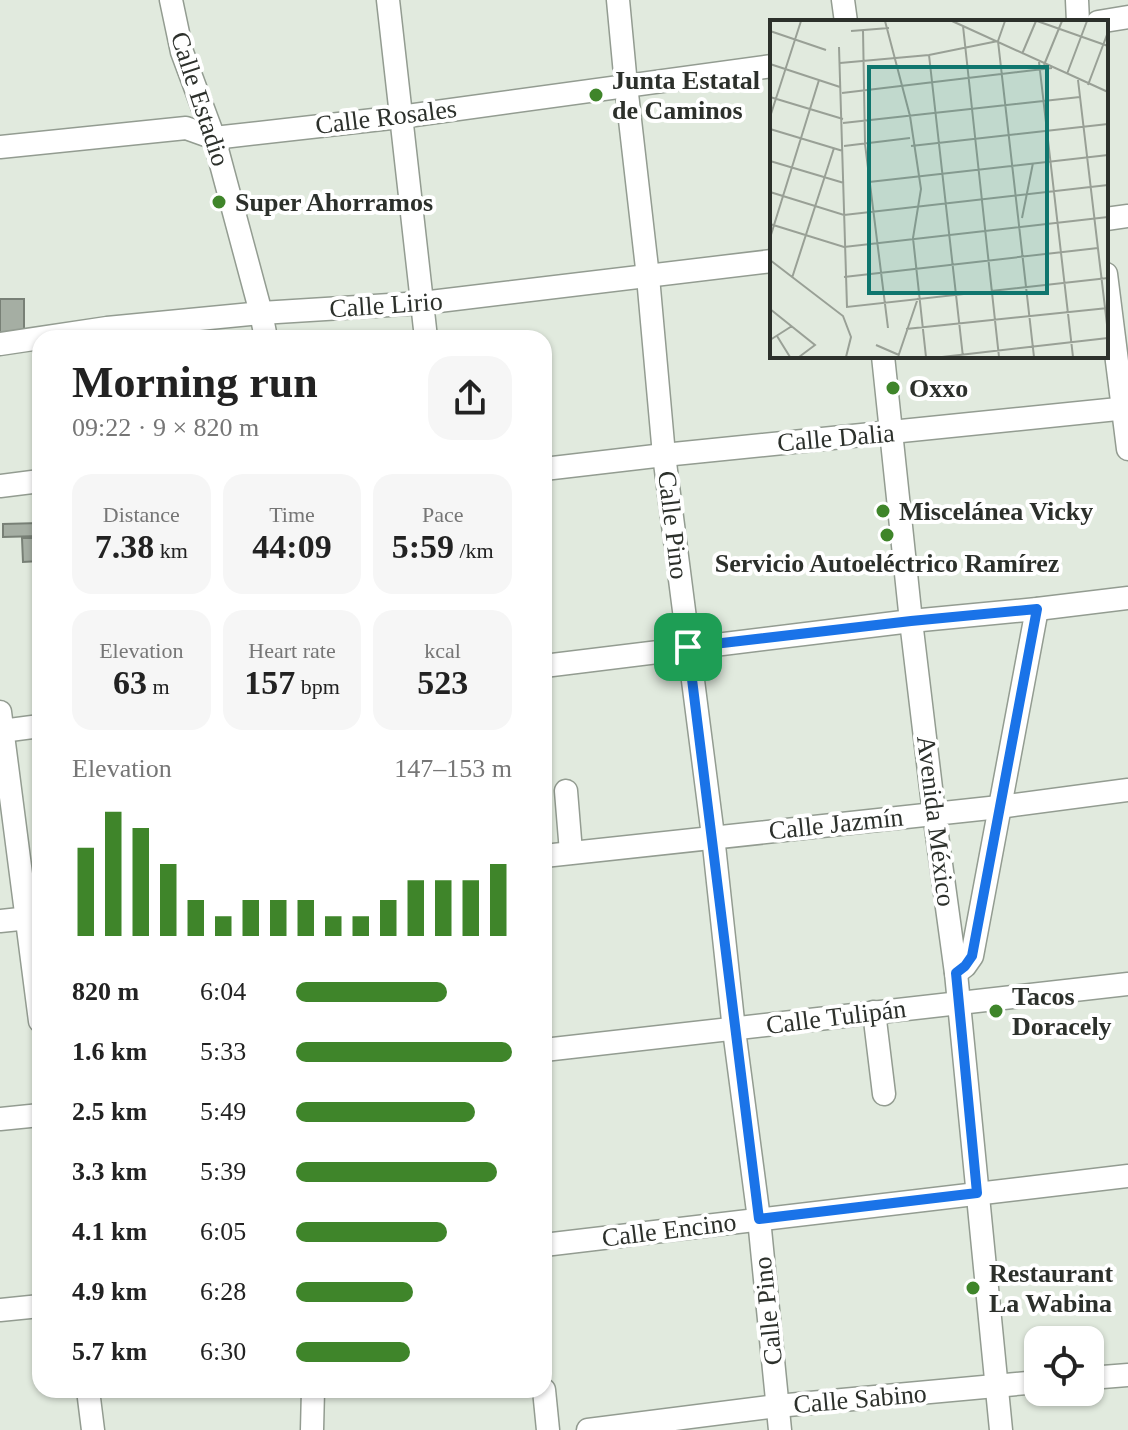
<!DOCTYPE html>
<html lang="en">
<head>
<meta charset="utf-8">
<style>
  body { margin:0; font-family:"Times New Roman",serif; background:#f6f6f6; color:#222; height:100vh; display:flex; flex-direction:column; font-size:30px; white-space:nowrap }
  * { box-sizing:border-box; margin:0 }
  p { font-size:26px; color:#767676 }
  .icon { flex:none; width:44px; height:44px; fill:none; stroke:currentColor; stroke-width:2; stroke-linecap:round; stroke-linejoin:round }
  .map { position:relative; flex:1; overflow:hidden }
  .details { position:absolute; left:32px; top:330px; width:520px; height:1068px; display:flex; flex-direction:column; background:#fff; border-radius:24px; box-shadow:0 2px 6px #0004 }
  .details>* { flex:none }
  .controls { position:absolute; left:1024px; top:1326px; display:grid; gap:16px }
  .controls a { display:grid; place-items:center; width:80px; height:80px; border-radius:16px; background:#fff; box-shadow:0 2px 6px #0004; font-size:40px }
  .pin { position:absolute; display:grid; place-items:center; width:68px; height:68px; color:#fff; margin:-34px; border-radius:16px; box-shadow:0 4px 12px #0006 }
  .round { display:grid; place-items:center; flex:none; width:84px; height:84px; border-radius:24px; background:#f6f6f6 }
  .head { display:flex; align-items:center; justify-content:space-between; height:136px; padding:0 40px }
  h1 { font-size:44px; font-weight:700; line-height:60px }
  .figures { display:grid; grid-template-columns:repeat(3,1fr); gap:12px; height:136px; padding:8px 40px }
  .figures div { display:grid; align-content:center; border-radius:20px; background:#f6f6f6; text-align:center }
  .figures b { font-size:34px; font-weight:700 }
  .figures small { font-size:22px; font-weight:400 }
  .figures p { font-size:22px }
  .chart { height:224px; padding:16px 40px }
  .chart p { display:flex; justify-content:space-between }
  .chart svg { width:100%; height:144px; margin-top:8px; stroke:#3f852a; stroke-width:6 }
  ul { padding:0 40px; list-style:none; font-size:26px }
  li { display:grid; grid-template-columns:128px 96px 1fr; align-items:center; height:60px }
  li i { height:20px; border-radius:10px; background:#3f852a }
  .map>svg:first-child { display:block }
</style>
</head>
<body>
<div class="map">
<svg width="1128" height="1430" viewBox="0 0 1128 1430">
  <rect width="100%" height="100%" fill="#e1eade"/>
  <!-- building -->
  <g fill="#a5aea3" stroke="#788076" stroke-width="2">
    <path d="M0,299H24V334L0,335Z"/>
    <path d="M40,523V536L3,537V524Z"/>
    <path d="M22,538H40V561L23,562Z"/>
  </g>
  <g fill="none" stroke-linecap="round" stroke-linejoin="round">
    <!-- minor casing -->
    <g stroke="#939c91" stroke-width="25">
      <g id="minor">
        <path d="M171,0L182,52L214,138L261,313L266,338"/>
        <path d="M388,0L426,338"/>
        <path d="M618,0L626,85L648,277L664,455L713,836L734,1030L759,1219L780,1430"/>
        <path d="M843,0L846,22"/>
        <path d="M1077,0L1078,22"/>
        <path d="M1098,22L1128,17"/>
        <path d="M0,147L186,128L214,138L400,117L772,66"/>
        <path d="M1106,219L1128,216"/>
        <path d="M1106,274L1128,449"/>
        <path d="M0,344L107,328L261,313L422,303L772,261"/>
        <path d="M883,356L911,621L934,813L956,973L1001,1430"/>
        <path d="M544,469L664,455L1128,408"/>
        <path d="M0,486L40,481"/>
        <path d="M544,666L911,621L1037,609L1128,598"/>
        <path d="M0,712L40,1021"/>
        <path d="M2,731L40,726"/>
        <path d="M566,791L571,852"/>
        <path d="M544,856L999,807L1128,790"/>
        <path d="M0,921L39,917"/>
        <path d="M956,973L965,966L972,956L1037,609"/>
        <path d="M874,1012L884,1094"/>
        <path d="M544,1050L1128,984"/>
        <path d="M0,1119L40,1115"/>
        <path d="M544,1245L1128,1176"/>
        <path d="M0,1310L40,1306"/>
        <path d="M1090,1378L1128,1375"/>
        <path d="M88,1390L93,1430"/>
        <path d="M544,1390L548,1430"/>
        <path d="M312,1430L313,1390"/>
        <path d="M588,1430L777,1406L1038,1382"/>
      </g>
    </g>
    <!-- minor -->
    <use href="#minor" stroke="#fff" stroke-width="22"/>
  </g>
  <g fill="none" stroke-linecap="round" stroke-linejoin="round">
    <!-- route casing -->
    <g stroke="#fff" stroke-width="16">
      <path id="route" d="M1037,609L972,956L965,966L956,973L977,1193L759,1219C734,1028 713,838 688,647L911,621Z"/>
    </g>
    <!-- route -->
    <use href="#route" stroke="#1a73e8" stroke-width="10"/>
  </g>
  <!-- markers -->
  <g fill="#3f852a" stroke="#fff" stroke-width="3">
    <circle cx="596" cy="95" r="8"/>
    <circle cx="219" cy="202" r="8"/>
    <circle cx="893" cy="388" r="8"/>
    <circle cx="883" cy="511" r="8"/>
    <circle cx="887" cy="535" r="8"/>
    <circle cx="996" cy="1011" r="8"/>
    <circle cx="973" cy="1288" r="8"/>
  </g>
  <g text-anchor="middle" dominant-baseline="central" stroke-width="8" stroke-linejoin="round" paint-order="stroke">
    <!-- poi labels -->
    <g font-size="26" font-weight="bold" fill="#2c302b" stroke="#fff" text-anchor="start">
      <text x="612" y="80">Junta Estatal<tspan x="612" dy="30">de Caminos</tspan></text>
      <text x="235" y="202">Super Ahorramos</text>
      <text x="909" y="388">Oxxo</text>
      <text x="899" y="511">Miscelánea Vicky</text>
      <text x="887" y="563" text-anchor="middle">Servicio Autoeléctrico Ramírez</text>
      <text x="1012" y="996">Tacos<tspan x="1012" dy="30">Doracely</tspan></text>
      <text x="989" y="1273">Restaurant<tspan x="989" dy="30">La Wabina</tspan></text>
    </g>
    <!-- street labels -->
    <g font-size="26" fill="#2c302b" stroke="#fff">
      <text transform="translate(200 99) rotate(72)">Calle Estadio</text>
      <text transform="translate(386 117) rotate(-7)">Calle Rosales</text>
      <text transform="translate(386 305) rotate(-4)">Calle Lirio</text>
      <text transform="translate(836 438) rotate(-5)">Calle Dalia</text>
      <text transform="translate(673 525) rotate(83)">Calle Pino</text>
      <text transform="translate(936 821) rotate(83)">Avenida México</text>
      <text transform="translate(836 824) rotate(-6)">Calle Jazmín</text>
      <text transform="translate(836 1017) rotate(-7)">Calle Tulipán</text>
      <text transform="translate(669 1230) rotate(-7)">Calle Encino</text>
      <text transform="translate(768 1311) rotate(-96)">Calle Pino</text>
      <text transform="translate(860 1399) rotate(-5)">Calle Sabino</text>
    </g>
  </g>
  <!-- overview -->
  <g transform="translate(770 20)">
    <rect width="338" height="338" fill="#e1eade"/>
    <path fill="none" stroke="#99a096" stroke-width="2" d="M115,1L140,96L151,169L143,218L156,337M182,1L338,72M235,1L228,21L264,337M267,1L338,26M193,6L229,337M93,10L95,124L118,308M0,11L56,30M81,11L119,8M69,27L77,287L338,258M252,34L266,1M159,35L193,337M269,42L303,337M70,43L159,35L228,21M0,44L70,67M274,45L292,1M297,54L317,1M308,60L338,313M318,65L338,12M72,73L282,48M0,77L73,99M0,97L31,1M73,103L310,77M0,109L73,131M74,126L140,118M141,126L338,104M0,141L74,163M99,162L338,135M0,172L74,195L338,165M252,198L263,143M0,204L74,227L338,197M0,218L49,60M0,240L73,296L81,317L76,337M74,257L328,228M22,258L64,128M0,289L45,325L29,337M136,309L338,288M7,316L20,337M0,320L22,306M106,325L129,335M128,337L148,278M172,337L338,318"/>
    <path fill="#0f766e" fill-opacity="0.15" stroke="#0f766e" stroke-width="4" d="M99,47H277V273H99Z"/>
    <rect width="338" height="338" fill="none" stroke="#2c302b" stroke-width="4"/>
  </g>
</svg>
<div class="controls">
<a><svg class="icon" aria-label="locate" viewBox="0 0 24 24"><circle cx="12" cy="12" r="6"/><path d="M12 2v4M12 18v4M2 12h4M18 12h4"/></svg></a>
</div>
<div class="pin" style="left:688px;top:647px;background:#1e9e55"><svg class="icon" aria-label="arrive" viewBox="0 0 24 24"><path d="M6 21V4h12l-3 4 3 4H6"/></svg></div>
<section class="details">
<div class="head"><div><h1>Morning run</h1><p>09:22 · 9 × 820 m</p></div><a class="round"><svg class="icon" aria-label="share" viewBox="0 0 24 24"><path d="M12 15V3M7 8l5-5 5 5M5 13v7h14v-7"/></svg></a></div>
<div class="figures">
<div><p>Distance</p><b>7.38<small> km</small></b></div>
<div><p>Time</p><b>44:09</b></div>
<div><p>Pace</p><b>5:59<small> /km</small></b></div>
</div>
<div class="figures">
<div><p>Elevation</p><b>63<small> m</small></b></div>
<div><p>Heart rate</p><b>157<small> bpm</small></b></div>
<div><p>kcal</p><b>523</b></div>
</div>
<div class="chart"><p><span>Elevation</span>147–153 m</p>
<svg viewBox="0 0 160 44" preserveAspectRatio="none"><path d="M5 44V17M15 44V6M25 44V11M35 44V22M45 44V33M55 44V38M65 44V33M75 44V33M85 44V33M95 44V38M105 44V38M115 44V33M125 44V27M135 44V27M145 44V27M155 44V22"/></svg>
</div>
<ul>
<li><b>820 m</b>6:04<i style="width:70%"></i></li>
<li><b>1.6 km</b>5:33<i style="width:100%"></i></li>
<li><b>2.5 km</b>5:49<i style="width:83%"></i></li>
<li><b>3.3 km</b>5:39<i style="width:93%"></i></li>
<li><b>4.1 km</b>6:05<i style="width:70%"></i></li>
<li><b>4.9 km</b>6:28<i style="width:54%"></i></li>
<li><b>5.7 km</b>6:30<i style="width:53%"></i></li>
</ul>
</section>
</div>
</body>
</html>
